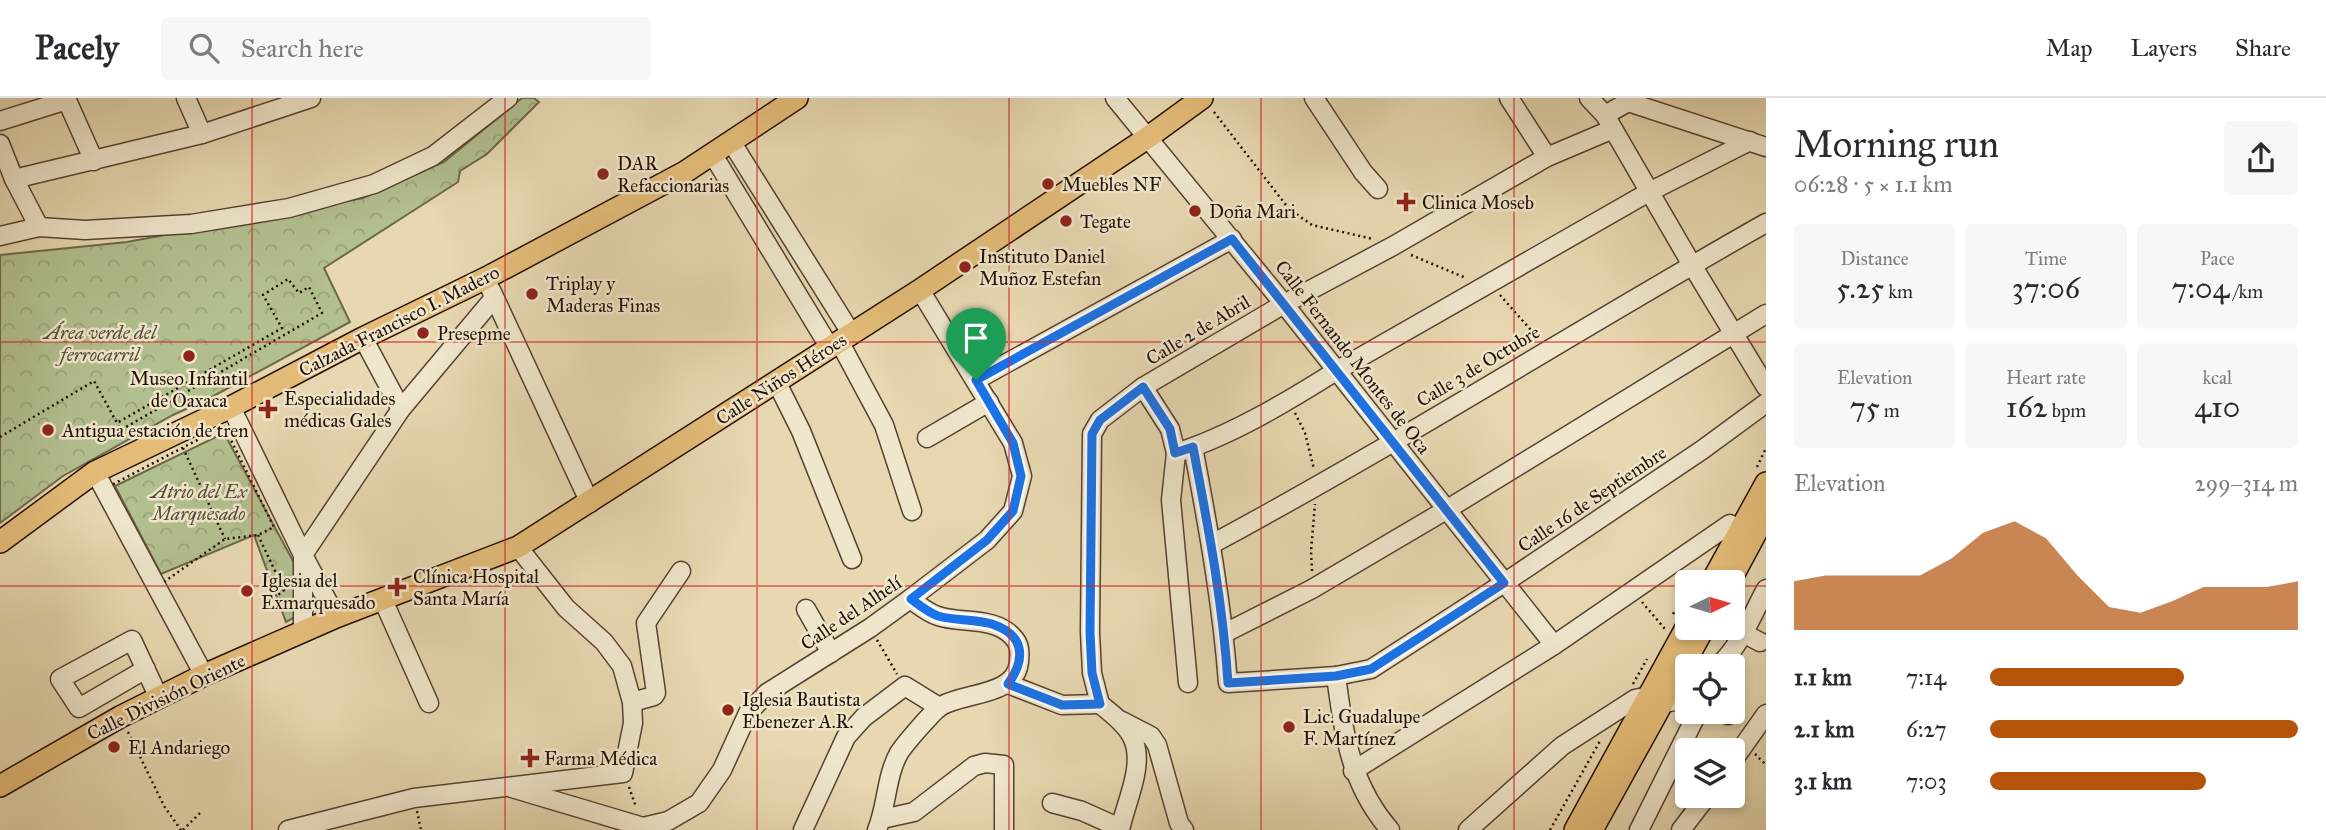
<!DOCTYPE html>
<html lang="en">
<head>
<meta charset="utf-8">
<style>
  body { margin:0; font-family:"IM FELL Great Primer",serif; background:#f7f7f7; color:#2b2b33; height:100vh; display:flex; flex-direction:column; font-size:26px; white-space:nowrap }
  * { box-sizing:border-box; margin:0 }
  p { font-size:23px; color:#7c7c81 }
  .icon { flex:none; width:38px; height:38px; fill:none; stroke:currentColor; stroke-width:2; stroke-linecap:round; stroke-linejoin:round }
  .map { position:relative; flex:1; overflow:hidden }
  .sheet { display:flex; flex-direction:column; background:#fff; width:560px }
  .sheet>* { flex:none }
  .needle { width:46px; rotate:85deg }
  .controls { position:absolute; left:1675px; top:472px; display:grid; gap:14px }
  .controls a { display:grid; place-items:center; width:70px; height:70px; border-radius:7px; background:#fff; box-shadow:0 4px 10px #0003; font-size:35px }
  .pin { position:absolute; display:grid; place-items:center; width:60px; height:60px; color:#fff; margin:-72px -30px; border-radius:50% 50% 50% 0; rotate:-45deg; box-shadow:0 0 7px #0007 }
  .pin .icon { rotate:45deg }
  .round { display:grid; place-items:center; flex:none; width:74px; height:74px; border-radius:7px; background:#f7f7f7 }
  .overview { display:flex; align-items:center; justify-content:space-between; height:119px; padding:0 28px }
  h1 { font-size:38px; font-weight:600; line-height:52px }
  .figures { display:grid; grid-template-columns:repeat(3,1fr); gap:10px; height:119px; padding:7px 28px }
  .figures div { display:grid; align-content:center; border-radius:7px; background:#f7f7f7; text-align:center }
  .figures b { font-size:30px; font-weight:600 }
  .figures small { font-size:19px; font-weight:400 }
  .figures p { font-size:19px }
  .chart { height:196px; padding:14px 28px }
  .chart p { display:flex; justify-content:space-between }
  .chart svg { width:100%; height:126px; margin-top:7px; fill:#b45309; opacity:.7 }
  ul { padding:0 28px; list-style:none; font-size:23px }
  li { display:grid; grid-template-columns:112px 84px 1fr; align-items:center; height:52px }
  li i { height:18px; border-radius:9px; background:#b45309 }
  header { display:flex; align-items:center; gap:42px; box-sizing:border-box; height:98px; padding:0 35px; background:#fff; border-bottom:2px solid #e1e1e2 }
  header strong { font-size:33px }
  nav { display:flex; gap:38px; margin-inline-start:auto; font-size:24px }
  .search { width:490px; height:63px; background:#f7f7f7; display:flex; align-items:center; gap:18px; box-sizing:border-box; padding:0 24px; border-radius:7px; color:#7c7c81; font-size:26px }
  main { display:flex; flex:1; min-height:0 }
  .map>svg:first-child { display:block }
</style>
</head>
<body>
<header>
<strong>Pacely</strong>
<div class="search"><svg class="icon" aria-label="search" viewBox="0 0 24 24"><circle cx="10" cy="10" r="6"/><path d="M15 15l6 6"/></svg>Search here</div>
<nav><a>Map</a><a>Layers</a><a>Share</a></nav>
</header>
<main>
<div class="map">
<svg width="1766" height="732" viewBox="0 0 1766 732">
  <defs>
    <pattern id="park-crowns" width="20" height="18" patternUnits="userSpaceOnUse" patternTransform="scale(1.75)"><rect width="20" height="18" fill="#b2bf8f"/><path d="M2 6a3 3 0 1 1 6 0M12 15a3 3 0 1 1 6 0" fill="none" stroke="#99a37a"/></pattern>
  </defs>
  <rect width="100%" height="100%" fill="#e7d8b1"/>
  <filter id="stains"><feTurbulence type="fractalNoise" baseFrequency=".00286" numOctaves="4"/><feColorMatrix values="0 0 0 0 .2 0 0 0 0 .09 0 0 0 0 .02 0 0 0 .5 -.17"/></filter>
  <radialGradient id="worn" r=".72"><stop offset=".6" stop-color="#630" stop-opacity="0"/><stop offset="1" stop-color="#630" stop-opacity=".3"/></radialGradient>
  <!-- park -->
  <g fill="url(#park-crowns)" stroke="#6c684a" stroke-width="2">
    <path d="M522,0H534L539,4L487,56L460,73L458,84L324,170L350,224L208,301L173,317L63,378L0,425V157L127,144L363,100L444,64Z"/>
    <path d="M224,335L300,476L297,518L286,524L254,437L161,476L115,388Z"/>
  </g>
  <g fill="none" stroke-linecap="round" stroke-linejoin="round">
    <!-- minor casing -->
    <g stroke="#564230" stroke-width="21">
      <g id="minor">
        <path d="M66,0L94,63"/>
        <path d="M186,0L202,36"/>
        <path d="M1115,0L1284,206L1554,547"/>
        <path d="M1314,0L1363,74L1378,91"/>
        <path d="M1509,0L1547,59"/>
        <path d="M1589,0L1605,17L1692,167L1766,289"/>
        <path d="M1605,17L1628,4L1766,49"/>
        <path d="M0,23L67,2"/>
        <path d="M732,45L851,235"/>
        <path d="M0,46L14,81L39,129"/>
        <path d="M713,57L830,250"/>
        <path d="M14,81L202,36L311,0"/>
        <path d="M0,138L39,129L85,132L191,126L289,110L374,86L433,58L508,0"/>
        <path d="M491,192L590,405"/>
        <path d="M363,240L401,311"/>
        <path d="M839,243L884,327L912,413"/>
        <path d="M976,282L1232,141"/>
        <path d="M776,283L801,333L852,461"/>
        <path d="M1143,289L1170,331L1176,355C1230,338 1287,304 1336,273L1649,94L1750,43"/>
        <path d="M231,309L303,457V533"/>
        <path d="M927,340L989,304"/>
        <path d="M1193,349C1208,428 1222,505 1228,585L1336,578L1371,571L1504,485L1702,352L1766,305"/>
        <path d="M1176,355L1171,402L1188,585"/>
        <path d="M95,374L204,577"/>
        <path d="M1212,446C1400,345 1580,230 1766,125"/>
        <path d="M383,502L429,605"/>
        <path d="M806,511L831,555"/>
        <path d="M336,519L303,457L401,311L494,200"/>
        <path d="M1225,535L1312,491L1446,412L1766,216"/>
        <path d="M1743,535L1760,544"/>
        <path d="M1717,569C1740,549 1752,517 1766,491"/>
        <path d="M146,571L79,610L60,581L132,542L159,600"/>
        <path d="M1336,578C1344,636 1350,686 1390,732"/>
        <path d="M1008,586L1062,607L1100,606"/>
        <path d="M632,604L654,598L656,595L646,525L681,473"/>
        <path d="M1663,605L1675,603L1687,595"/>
        <path d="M1100,606L1092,575L1090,534L1092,336L1100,322L1143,289L1284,206L1393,148L1547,59L1613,31"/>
        <path d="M1100,606C1112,616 1127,627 1133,641C1145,668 1125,706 1120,732"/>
        <path d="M1725,614L1728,617"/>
        <path d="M1122,623L1151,638L1157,647L1179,725L1184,732"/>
        <path d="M1732,664L1766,616"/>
        <path d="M1353,673L1554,547L1730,426"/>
        <path d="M512,690L643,729L668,723L699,705L722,672L748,615L767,595L870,530L910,501L987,442L1013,413L1022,378L1013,345L920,192"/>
        <path d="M1052,705L1082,713L1120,730"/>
        <path d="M882,721L914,714L974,668L985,665L1004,667V732"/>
        <path d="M288,732L414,700L623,675L633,625L632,604L622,568L604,544L566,510L518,449"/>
        <path d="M803,732L846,639L864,619L905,588L939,609"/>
        <path d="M877,732C887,708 886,678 899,655C904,647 933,613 941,608C966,594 1016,598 1019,564C1020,554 1020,546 1013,539C995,518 961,526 938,518C928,515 919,507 910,501"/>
        <path d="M1468,732L1562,648L1635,601L1649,598"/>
        <path d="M1639,732L1698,614"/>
        <path d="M1681,732L1707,698"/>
      </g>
    </g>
    <!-- major casing -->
    <g stroke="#251005" stroke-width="24">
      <g id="major">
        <path d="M0,444L95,374L231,309L363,240L486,180L685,74L797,0"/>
        <path d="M1711,485L1766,385"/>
        <path d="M1729,485L1766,416"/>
        <path d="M0,688L120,619L204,577L336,519L518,449L920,192L1147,40L1202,0"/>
        <path d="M1575,732L1687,528"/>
        <path d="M1592,732L1704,530"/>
      </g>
    </g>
    <!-- path -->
    <g stroke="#251005" stroke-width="2.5" stroke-dasharray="2 3.5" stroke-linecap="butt">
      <path d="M1214,14L1289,111L1312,127L1373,141"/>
      <path d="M1411,157L1466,180"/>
      <path d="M1500,197L1537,239"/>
      <path d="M1295,315L1305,335L1314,371"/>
      <path d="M224,328L274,429L258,437L225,441L161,486L104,391Z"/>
      <path d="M0,339L94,283L117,325L282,230L263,197L288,181L299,195L309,189L322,215L121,332L117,325"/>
      <path d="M183,350L225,441"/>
      <path d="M1757,369L1766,350"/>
      <path d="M258,437L284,492L278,497L286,513"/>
      <path d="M1312,473L1311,453L1315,406"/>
      <path d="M1642,504L1665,531"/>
      <path d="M1673,516L1687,493"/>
      <path d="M877,542L897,576"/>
      <path d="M1633,586L1647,561"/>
      <path d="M128,634L164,708L181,732"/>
      <path d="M1755,656L1766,667"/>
      <path d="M629,689L636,709"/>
      <path d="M417,713L421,732"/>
      <path d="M183,732L200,715"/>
      <path d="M1550,732L1600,643"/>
    </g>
    <!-- minor -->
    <use href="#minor" stroke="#efe6cc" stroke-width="18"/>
    <!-- major -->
    <use href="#major" stroke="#e4bc78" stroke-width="21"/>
  </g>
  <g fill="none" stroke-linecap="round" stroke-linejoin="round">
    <!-- route casing -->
    <g stroke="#fff" stroke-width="14">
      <path id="route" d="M1232,141L1504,485L1371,571L1336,578L1228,585C1223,505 1208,428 1193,349L1175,355L1170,331L1143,289L1100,322L1092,336L1090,534L1092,575L1100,606L1062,607L1008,586C1026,561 1025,537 992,526C975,521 956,523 938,518C929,515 919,507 911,501L987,442L1013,413L1021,378L1013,345L976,282Z"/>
    </g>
    <!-- route -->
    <use href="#route" stroke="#1a73e8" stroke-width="9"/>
  </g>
  <!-- grid -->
  <path fill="none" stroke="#d62828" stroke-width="2" stroke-opacity="0.55" d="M252,0V732M505,0V732M757,0V732M1009,0V732M1261,0V732M1514,0V732M0,244H1766M0,488H1687M1732,488H1766"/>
  <!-- markers -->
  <g fill="#8f2418" stroke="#efe6cc" stroke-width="2.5">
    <circle cx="603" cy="76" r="7"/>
    <circle cx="1048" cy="86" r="7"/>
    <path d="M1402.5 93.5h7v7h7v7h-7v7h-7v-7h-7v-7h7z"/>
    <circle cx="1195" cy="113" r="7"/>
    <circle cx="1066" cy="123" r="7"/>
    <circle cx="965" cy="169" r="7"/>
    <circle cx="532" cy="196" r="7"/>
    <circle cx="423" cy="235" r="7"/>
    <circle cx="189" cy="258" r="7"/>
    <path d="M264.5 300.5h7v7h7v7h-7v7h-7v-7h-7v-7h7z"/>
    <circle cx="48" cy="332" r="7"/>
    <path d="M393.5 478.5h7v7h7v7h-7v7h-7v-7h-7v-7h7z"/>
    <circle cx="247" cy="493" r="7"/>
    <circle cx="728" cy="612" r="7"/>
    <circle cx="1289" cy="629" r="7"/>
    <circle cx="114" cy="649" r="7"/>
    <path d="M526.5 649.5h7v7h7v7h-7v7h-7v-7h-7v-7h7z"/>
  </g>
  <g text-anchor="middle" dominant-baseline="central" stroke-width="5" stroke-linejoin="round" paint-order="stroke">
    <!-- poi labels -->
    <g font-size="19" fill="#251005" stroke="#efe6cc" text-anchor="start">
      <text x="617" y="65">DAR<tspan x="617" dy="22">Refaccionarias</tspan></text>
      <text x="1062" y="86">Muebles NF</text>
      <text x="1422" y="104">Clinica Moseb</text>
      <text x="1209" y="113">Doña Mari</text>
      <text x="1080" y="123">Tegate</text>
      <text x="979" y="158">Instituto Daniel<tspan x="979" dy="22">Muñoz Estefan</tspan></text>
      <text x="546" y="185">Triplay y<tspan x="546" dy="22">Maderas Finas</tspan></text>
      <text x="437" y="235">Presepme</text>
      <text x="189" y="280" text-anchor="middle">Museo Infantil<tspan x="189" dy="22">de Oaxaca</tspan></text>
      <text x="284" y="300">Especialidades<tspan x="284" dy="22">médicas Gales</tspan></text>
      <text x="62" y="332">Antigua estación de tren</text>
      <text x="413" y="478">Clínica Hospital<tspan x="413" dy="22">Santa María</tspan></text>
      <text x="261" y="482">Iglesia del<tspan x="261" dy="22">Exmarquesado</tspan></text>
      <text x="742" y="601">Iglesia Bautista<tspan x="742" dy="22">Ebenezer A.R.</tspan></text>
      <text x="1303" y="618">Lic. Guadalupe<tspan x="1303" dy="22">F. Martínez</tspan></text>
      <text x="128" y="649">El Andariego</text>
      <text x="544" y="660">Farma Médica</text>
    </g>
    <!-- street labels -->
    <g font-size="19" fill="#251005" stroke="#efe6cc">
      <text transform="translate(399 223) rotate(-27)">Calzada Francisco I. Madero</text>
      <text transform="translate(1198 232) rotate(-31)">Calle 2 de Abril</text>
      <text transform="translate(1353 259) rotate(52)">Calle Fernando Montes de Oca</text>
      <text transform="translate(1478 268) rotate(-31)">Calle 3 de Octubre</text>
      <text transform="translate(781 281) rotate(-33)">Calle Niños Héroes</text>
      <text transform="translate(1592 401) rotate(-34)">Calle 16 de Septiembre</text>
      <text transform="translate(851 515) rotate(-34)">Calle del Alhelí</text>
      <text transform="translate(166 599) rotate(-26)">Calle División Oriente</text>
    </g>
    <!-- park labels -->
    <g font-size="19" font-style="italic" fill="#564d35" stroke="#efe6cc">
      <text x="100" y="234">Área verde del<tspan x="100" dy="22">ferrocarril</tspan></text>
      <text x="199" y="393">Atrio del Ex<tspan x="199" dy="22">Marquesado</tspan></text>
    </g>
  </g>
  <rect width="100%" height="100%" filter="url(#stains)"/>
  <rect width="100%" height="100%" fill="url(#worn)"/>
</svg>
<div class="controls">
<a><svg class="needle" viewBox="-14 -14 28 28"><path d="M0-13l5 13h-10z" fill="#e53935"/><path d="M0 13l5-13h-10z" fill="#7c7c81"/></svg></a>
<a><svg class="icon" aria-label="locate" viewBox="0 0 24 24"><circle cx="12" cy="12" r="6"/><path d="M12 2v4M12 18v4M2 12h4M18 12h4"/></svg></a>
<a><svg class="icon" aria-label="layers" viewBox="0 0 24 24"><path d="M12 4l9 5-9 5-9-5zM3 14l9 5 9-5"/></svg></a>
</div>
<div class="pin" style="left:976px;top:282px;background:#1e9e55"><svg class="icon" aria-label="arrive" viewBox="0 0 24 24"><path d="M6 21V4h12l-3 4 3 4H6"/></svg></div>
</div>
<section class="sheet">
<div class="overview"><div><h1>Morning run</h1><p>06:28 · 5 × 1.1 km</p></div><a class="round"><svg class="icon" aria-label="share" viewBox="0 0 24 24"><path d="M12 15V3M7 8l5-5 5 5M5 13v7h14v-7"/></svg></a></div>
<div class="figures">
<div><p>Distance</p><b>5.25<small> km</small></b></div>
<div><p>Time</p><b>37:06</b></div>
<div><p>Pace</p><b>7:04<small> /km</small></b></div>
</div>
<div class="figures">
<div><p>Elevation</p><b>75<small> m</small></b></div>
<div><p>Heart rate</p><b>162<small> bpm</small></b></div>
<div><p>kcal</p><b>410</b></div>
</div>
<div class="chart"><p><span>Elevation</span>299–314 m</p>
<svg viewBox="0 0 160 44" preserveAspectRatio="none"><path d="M0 44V27L10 25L20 25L30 25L40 25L50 19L60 10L70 6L80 12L90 25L100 36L110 38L120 34L130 29L140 29L150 29L160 27V44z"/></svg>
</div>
<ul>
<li><b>1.1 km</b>7:14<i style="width:63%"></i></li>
<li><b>2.1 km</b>6:27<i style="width:100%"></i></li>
<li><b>3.1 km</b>7:03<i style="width:70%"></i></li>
</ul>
</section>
</main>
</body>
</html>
